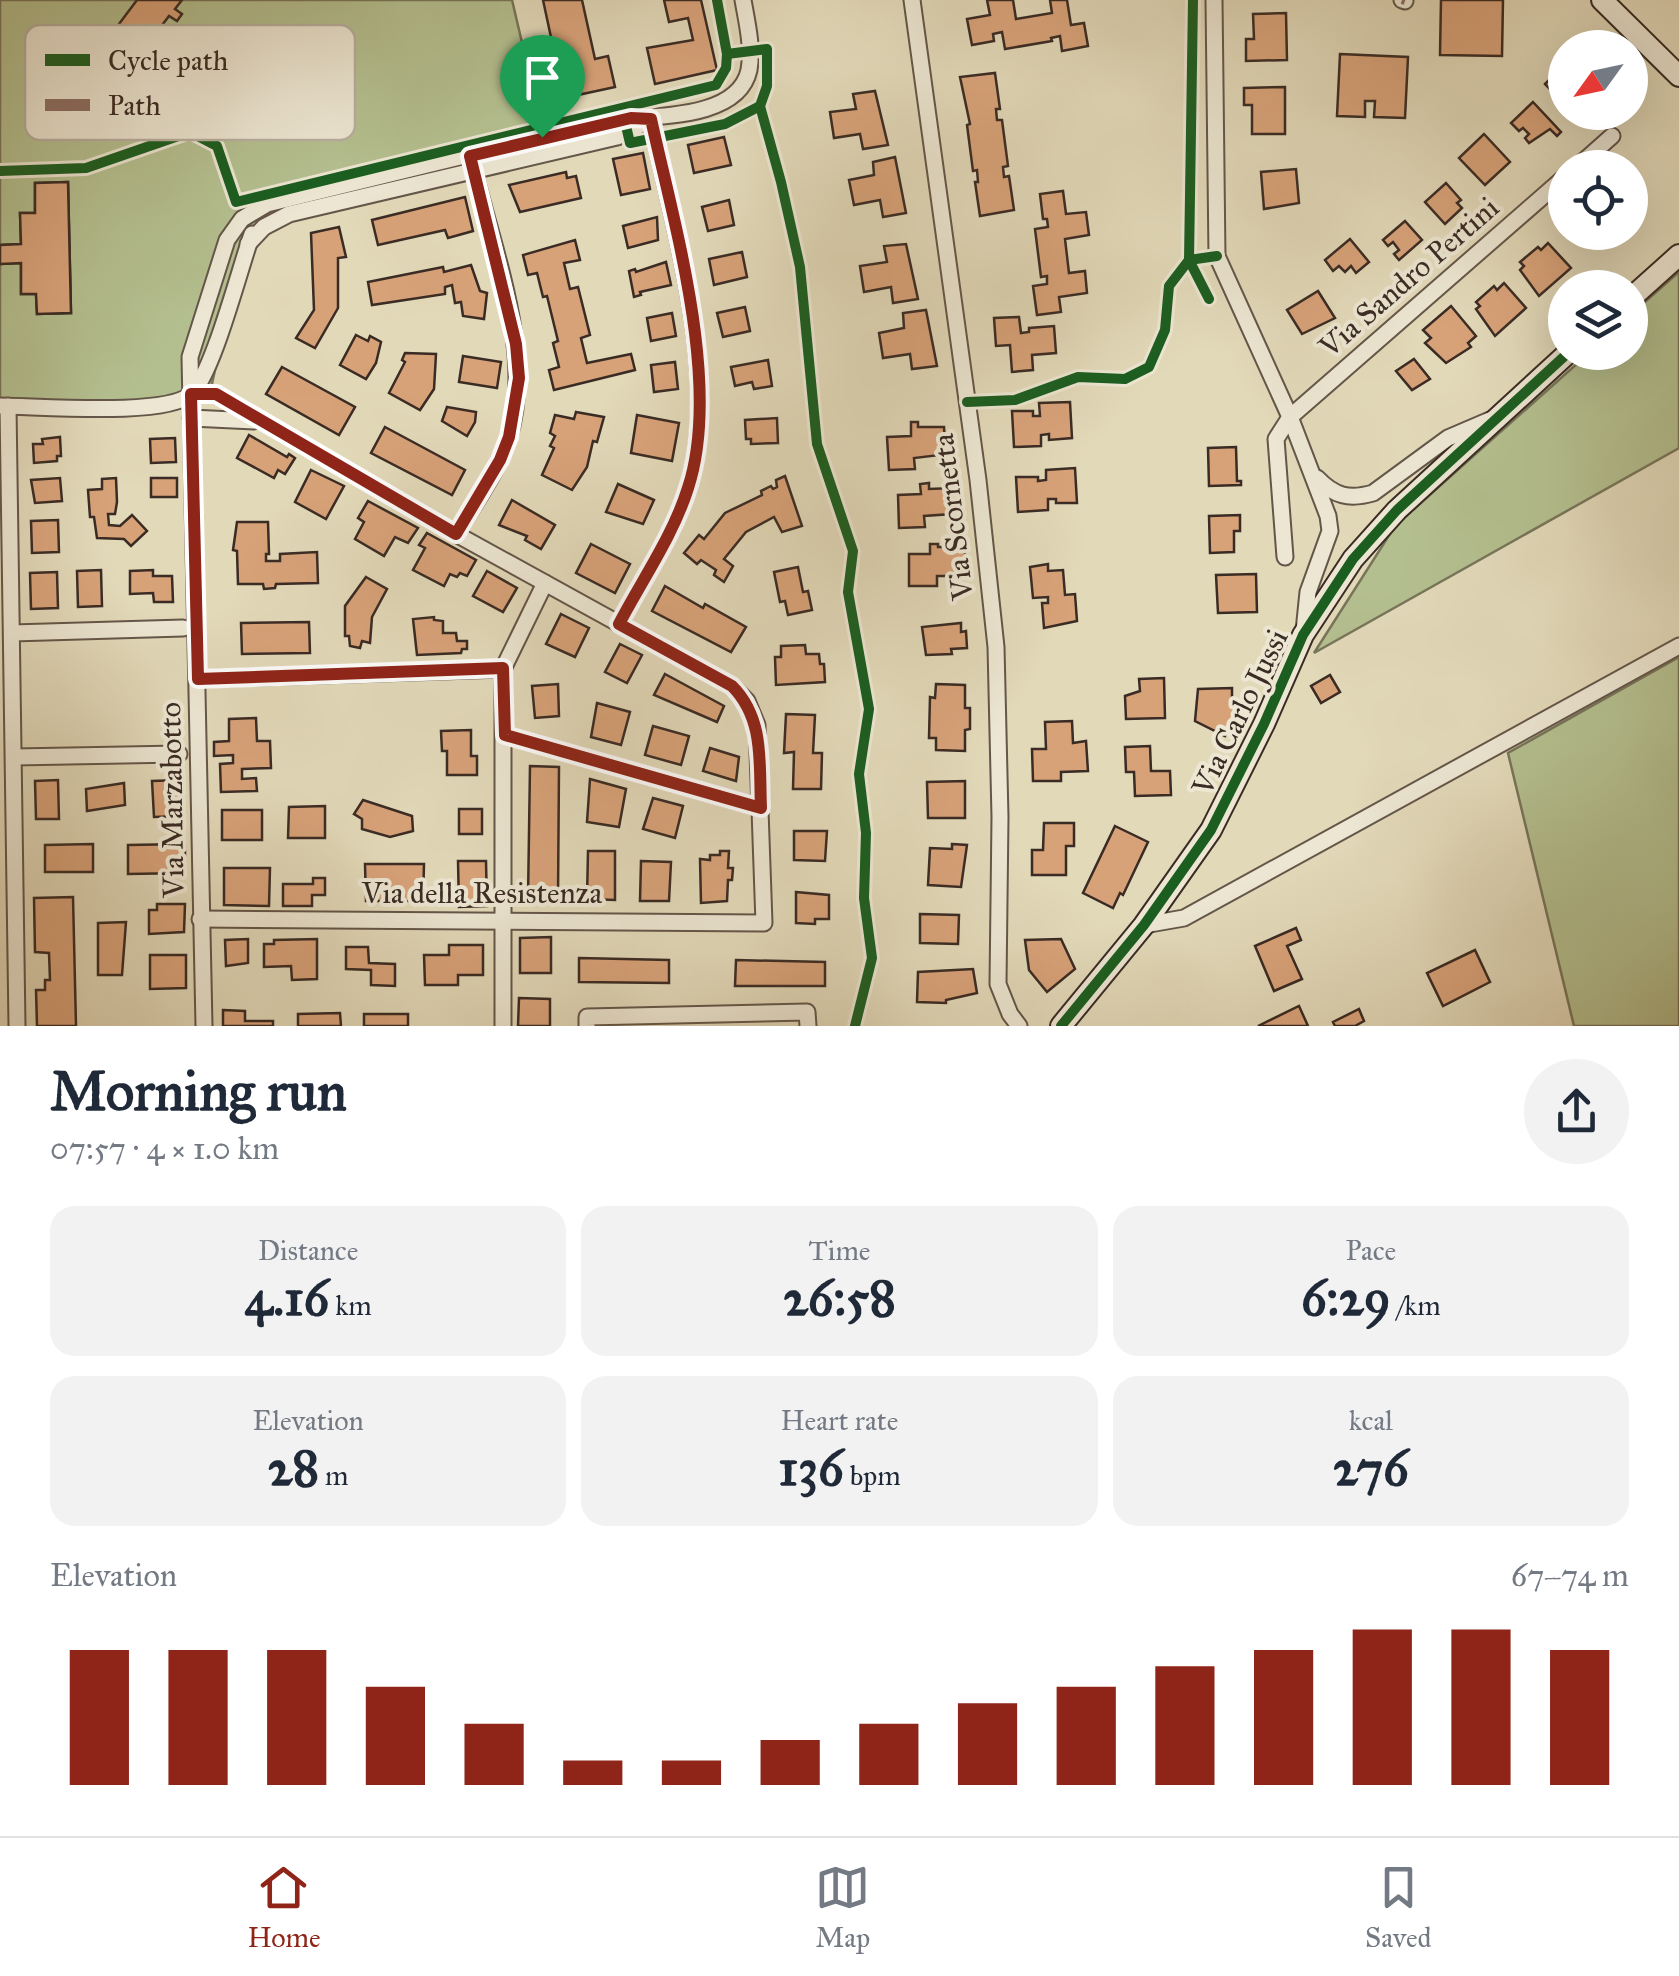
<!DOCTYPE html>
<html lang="en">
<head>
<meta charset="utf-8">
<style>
  body { margin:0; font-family:"IM FELL Great Primer",serif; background:#f2f2f3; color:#1f2937; height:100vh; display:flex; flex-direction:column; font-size:38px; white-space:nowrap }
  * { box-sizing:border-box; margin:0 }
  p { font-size:32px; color:#747a83 }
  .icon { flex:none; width:55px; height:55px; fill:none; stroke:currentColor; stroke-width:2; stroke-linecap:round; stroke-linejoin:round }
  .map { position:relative; height:1026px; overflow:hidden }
  .details { display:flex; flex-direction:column; background:#fff; flex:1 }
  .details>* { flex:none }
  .needle { width:65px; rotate:237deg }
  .controls { position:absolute; left:1548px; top:30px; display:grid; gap:20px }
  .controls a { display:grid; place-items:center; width:100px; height:100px; border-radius:50%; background:#fff; box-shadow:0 10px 40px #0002; font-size:50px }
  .pin { position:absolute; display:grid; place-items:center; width:85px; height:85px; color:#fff; margin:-102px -42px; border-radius:50% 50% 50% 0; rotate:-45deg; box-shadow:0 0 10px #0007 }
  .pin .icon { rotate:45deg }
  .round { display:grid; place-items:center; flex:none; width:105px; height:105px; border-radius:52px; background:#f2f2f3 }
  .overview { display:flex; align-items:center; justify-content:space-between; height:170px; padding:0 50px }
  h1 { font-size:55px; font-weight:800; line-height:75px }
  .figures { display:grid; grid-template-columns:repeat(3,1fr); gap:15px; height:170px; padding:10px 50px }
  .figures div { display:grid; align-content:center; border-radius:25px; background:#f2f2f3; text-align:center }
  .figures b { font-size:50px; font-weight:800 }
  .figures small { font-size:28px; font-weight:400 }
  .figures p { font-size:28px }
  .chart { height:280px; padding:20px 50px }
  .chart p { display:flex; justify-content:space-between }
  .chart svg { width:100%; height:180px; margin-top:10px; stroke:#8f2418; stroke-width:6 }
  .tabs { display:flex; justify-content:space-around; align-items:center; height:140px; border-top:2px solid #e0e1e3; background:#fff; font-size:28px; color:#747a83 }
  .tabs a { display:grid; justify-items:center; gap:5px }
  .tabs .current { color:#8f2418 }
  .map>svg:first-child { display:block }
</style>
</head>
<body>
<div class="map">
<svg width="1679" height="1026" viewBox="0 0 1679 1026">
  <rect width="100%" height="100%" fill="#e2d9b9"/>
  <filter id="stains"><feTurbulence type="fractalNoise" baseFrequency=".002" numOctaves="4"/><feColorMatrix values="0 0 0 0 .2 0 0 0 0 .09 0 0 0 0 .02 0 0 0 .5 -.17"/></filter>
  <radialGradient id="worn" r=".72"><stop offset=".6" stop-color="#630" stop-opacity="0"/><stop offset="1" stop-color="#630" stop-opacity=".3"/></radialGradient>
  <!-- green -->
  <g fill="#b4bf8f" stroke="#77755a" stroke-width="2.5">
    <path d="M0,0H512L546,145L316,200L268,217L231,297L212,384L196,401L0,407Z"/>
    <path d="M1679,272V448L1314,653L1395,526L1589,353L1630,352V315Z"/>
    <path d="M1679,657V1026H1574L1508,753Z"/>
  </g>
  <!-- building -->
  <g fill="#d8a279" stroke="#3a2b24" stroke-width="2.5">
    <path d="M137,0H182L175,9L182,14L177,21L169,16L129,69L101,48Z"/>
    <path d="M543,0H582L595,59L608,56L615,87L564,98Z"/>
    <path d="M664,0H701L717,70L655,84L647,48L693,40L688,18L669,22Z"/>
    <path d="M987,0H1013L1016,19L1052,13L1050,0H1067L1071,25L1084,23L1088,46L1062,51L1060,36L1051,38L1052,41L1005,49L1002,32L993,34L994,41L972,45L967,19L990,15Z"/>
    <path d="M1441,0H1503L1502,56L1440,55Z"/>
    <path d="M1286,13L1287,60L1246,61V39H1254L1253,14Z"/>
    <path d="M1340,54L1408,57L1405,118L1374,117L1375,101H1365V117L1337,116Z"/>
    <path d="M1565,64V103L1564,104L1545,84Z"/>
    <path d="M995,73L1000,109H996L997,120H1002L1008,166L1003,167L1004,177L1009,176L1014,210L980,216L975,182H978L977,170L973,171L967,125L970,124L960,77Z"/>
    <path d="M1285,87V134H1252V105H1244V88Z"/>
    <path d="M875,91L888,145L863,149L860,134L834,138L830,112L856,109L853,94Z"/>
    <path d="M1533,102L1561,132L1557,136L1550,129L1529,143L1525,138L1529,134L1523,128L1519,131L1511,123Z"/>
    <path d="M1484,134L1510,162L1485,185L1459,158Z"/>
    <path d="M724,137L731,165L694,173L688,145Z"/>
    <path d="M643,153L650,189L621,195L613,159Z"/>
    <path d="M895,157L906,213L883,217L880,200L854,205L849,180L874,175L873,162Z"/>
    <path d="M1296,169L1299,203L1264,209L1261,172Z"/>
    <path d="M566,172L567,178L576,176L581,198L520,212L509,185Z"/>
    <path d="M68,182L71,313L37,314L36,294H21V263L0,264V245L21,244L20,213H35V183Z"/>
    <path d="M68,182L71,313L37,314L36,294H21V263L0,264V245L21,244L20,213H35V183Z"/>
    <path d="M1446,183L1461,200L1457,203L1462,208L1445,224L1425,202Z"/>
    <path d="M1063,191L1066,214L1086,212L1089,235L1065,239L1069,273L1085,271L1087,293L1059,297L1061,312L1037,315L1033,286L1047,284V276L1041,277L1035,229L1048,227L1047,219H1043L1040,194Z"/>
    <path d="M465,197L473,231L448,238L445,230L378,245L372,220Z"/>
    <path d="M729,200L734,225L708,231L702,207Z"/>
    <path d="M657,217L658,240L628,248L623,226Z"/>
    <path d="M1405,221L1422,240L1399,260L1394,254L1399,250L1393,242L1388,246L1383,240Z"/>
    <path d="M339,227L346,257L338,258V308L315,348L296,338L314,310L311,233Z"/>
    <path d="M1350,239L1369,262L1356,273L1351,266L1345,272L1339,266L1333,271L1325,260Z"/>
    <path d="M575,240L580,260L564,263L570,289L578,287L590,335L581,338L587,363L631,354L635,370L554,390L549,370L559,367L553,343L558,341L547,296L543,297L537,273L528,275L523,255Z"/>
    <path d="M1548,243L1571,268L1539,296L1520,270L1524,266L1520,262L1538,247L1541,250Z"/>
    <path d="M906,244L918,299L893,303L891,287L864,292L860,266L887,262L884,246Z"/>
    <path d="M742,252L747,277L714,285L709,259Z"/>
    <path d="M666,262L671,285L640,292L641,295L634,297L629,271L635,269L636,272Z"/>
    <path d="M471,265L480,291L487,293L484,319L463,316L461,302L455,303L452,285L445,287V294L372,305L368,282L443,267L444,272Z"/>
    <path d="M1504,283L1526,308L1495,336L1476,309L1480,306L1476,302L1494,286L1497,290Z"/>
    <path d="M1318,291L1335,318L1302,334L1287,310Z"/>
    <path d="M1451,306L1476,336L1468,343L1471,347L1446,363L1425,343L1431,338L1423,330Z"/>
    <path d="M745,307L750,331L723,337L717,313Z"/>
    <path d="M926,310L937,366L912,369L910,354L883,358L879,333L904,328L903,313Z"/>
    <path d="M672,313L676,336L651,341L647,318Z"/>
    <path d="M1019,317L1021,333L1029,332V328L1054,326L1056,353L1032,355L1033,370L1012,372L1010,345L996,346L994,318Z"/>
    <path d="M356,335L368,341L370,336L381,342L376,363L366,379L340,365Z"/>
    <path d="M405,353L436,354L434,389L420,410L389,393L405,362L402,360Z"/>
    <path d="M463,356L501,362L497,388L459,382Z"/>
    <path d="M1414,359L1430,379L1412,390L1396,371Z"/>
    <path d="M768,360L772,386L754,389L752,382L735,386L731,367Z"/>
    <path d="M675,362L678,389L654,392L651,365Z"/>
    <path d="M282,367L355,407L339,435L266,394Z"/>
    <path d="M1070,402L1072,438L1049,440V434L1041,435V446L1014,447L1012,411H1033V416H1040L1039,403Z"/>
    <path d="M447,407L476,412L475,422L467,436L442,421Z"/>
    <path d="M576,412L604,417L597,442L593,441L587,467L572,490L542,475L554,448L550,446L555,436L550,433L555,415L574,419Z"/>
    <path d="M637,415L679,423L672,461L631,453Z"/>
    <path d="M777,418L778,443L751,444V439H746L745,420Z"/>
    <path d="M911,422H918V427H944L945,442H940V455L914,458L915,469L889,470L887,437L911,436Z"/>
    <path d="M385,427L465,470L452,495L371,453Z"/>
    <path d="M249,435L287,457L289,454L295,458L285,474L278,470L274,478L237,458Z"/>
    <path d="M60,437L61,456H57V461L34,463L33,444H43L42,439Z"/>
    <path d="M175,438L176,462L151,463L150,439Z"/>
    <path d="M1236,447L1237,481H1241V485L1209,486L1208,448Z"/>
    <path d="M1075,468L1077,503H1056V499H1048V510L1018,512L1016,477H1038V481L1046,480V470Z"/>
    <path d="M311,470L344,486L326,519L295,502Z"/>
    <path d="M785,476L802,526L782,532L774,517L746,532L724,559L733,566L724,582L714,575L716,570L701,560L697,564L684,553L699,535L704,539L725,513L762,495L761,491L771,486L773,489L777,487L776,480Z"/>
    <path d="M60,478L62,501L35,503L31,480Z"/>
    <path d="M116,478L117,502L115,514H108L109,525L120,526L132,515L147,531L131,546L124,539L97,538L94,517H90L88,490L102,489V479Z"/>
    <rect x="151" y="478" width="26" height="19"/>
    <path d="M929,483V489L953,488L952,514L924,516L925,527L899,528L898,495L921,494L920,484Z"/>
    <path d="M618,484L654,500L643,524L606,512Z"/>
    <path d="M512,500L555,525L541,549L525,540L527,536L499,525Z"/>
    <path d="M368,501L418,528L408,543L395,537L384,556L355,539L364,522L358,518Z"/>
    <path d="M1240,515V531H1234V552L1210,553L1209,516Z"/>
    <path d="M58,520L59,552L32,553L31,521Z"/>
    <path d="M237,522H268L269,554H266V561H280V554L317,552L318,583L276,584L275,588L264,589L263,584H238L237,551L233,550Z"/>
    <path d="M427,533L476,560L467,576L460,573L457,577L450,574L444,586L413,570L425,548L419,545Z"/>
    <path d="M591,544L630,564L615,593L576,573Z"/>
    <path d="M930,544H938V547H966L962,576H937V586H909V554H930Z"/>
    <path d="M1048,564V571L1063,570L1065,595L1075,594L1077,621L1044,628L1042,603H1048V597L1033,598L1030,567Z"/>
    <path d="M798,567L803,592L808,591L812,610L788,615L785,601L780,602L774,572Z"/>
    <path d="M101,570L102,606L78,607L77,571Z"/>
    <path d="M153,570V576H172L173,602H154L153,593L130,594V571Z"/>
    <path d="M487,571L517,588L503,612L473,596Z"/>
    <path d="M57,572L58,608L31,609L30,573Z"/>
    <path d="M1256,574L1257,612L1218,613L1216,575Z"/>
    <path d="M366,577L387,589L372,617L370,643L362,641L360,648L350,646L349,636H345V606Z"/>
    <path d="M665,586L703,608L705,604L746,627L731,652L652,611Z"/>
    <path d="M561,614L589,628L575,657L546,644Z"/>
    <path d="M434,617V620L443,621V633H456L457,641H467V649H462L461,653L417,655L413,619Z"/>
    <path d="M309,622L310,653L242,654L241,623Z"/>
    <path d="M961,623V632L966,631L967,648L951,649L952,654L926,655L922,627Z"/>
    <path d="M620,644L642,655L627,683L605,672Z"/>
    <path d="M805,645L806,654H819L820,664H824L825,682L776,685L775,657H781V646Z"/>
    <path d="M665,674L724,706L717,722L654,695Z"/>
    <path d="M1330,675L1340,692L1321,703L1311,686Z"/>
    <path d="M1164,678L1165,718L1126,719L1125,696L1140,691L1139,679Z"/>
    <path d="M558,684L559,716L535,718L532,686Z"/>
    <path d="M936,684L965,685V708H970V729L965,730V751L936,750V738H929L930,697L935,698Z"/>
    <path d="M1232,688V706L1239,710L1225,736L1195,721L1198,689Z"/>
    <path d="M597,703L630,712L621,745L591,737Z"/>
    <path d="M786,714L815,715L813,753H822L821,789H793L794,752L784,753Z"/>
    <path d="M256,718L257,741H270L271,768L242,769V779L256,778L257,791L221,792L220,764L233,763V755L214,756V742L229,741V719Z"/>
    <path d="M1072,721L1073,743L1086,741L1088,771L1061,772V781H1033L1032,749H1046L1045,722Z"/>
    <path d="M653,726L689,736L681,765L645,755Z"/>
    <path d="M471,730V756H477V775H447V751H442L441,731Z"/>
    <path d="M1150,746L1151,771H1170L1171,795L1135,796L1134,772H1126L1125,747Z"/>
    <path d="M710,748L739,757L736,781L703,771Z"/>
    <path d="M530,766L559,767L558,899L528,900Z"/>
    <path d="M590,779L626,789L619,827L587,822Z"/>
    <path d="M58,780L59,819H36L35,781Z"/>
    <path d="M182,780L183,816L154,817L152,781Z"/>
    <path d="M965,781V818H928L927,782Z"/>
    <path d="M124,783L125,805L87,811L86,789Z"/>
    <path d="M653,798L683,806L675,838L643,829Z"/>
    <path d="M363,800L412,816L413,831L390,837L362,829V819L354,814Z"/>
    <path d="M325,806V838H288L289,807Z"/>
    <rect x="459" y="809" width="23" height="25"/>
    <rect x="222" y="810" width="40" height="30"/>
    <path d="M1044,823H1074V846H1066V875H1032V850H1043Z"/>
    <path d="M1115,826L1148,842L1123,895L1120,893L1113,908L1083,893Z"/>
    <path d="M794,831H827L825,861L794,860Z"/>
    <path d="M93,844V872H45V845Z"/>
    <path d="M185,844V873L128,874V845Z"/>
    <path d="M952,844L967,845L961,887L928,885L930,848L952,849Z"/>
    <path d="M588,851H615V900L587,899Z"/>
    <path d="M720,851H729L728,868H733L732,880H728L727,901L701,903L700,859L710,860V855H720Z"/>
    <path d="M458,861H486L487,906L459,907Z"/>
    <path d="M641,861L671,862L669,901H640Z"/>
    <path d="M365,864H424L423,901H366Z"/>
    <path d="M224,868H270L269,906L224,905Z"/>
    <path d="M313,878H325V895H312V906H283V884H313Z"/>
    <path d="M796,892L829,895V919H815V924L796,923Z"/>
    <path d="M73,897L76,1026H37L36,990H45V980H50L49,953L35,952L34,898Z"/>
    <path d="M157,904H185L184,932L149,934V910H157Z"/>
    <path d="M920,914L959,915L958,944L920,943Z"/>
    <path d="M126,922L122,975H98V923Z"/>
    <path d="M1296,928L1301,940L1287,946L1302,979L1274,991L1255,946Z"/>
    <path d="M551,937V973H520V938Z"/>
    <path d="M248,939V963L226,966L225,940Z"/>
    <path d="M317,939V979L292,980L291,966L264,967V944H274V940Z"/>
    <path d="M1061,939L1075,969L1047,992L1029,970L1025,940Z"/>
    <path d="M449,945H483V975H458V985H425L424,955H449Z"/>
    <path d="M346,947H368L369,963L395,964V986L371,985V970L346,969Z"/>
    <path d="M1475,950L1490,982L1443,1006L1427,973Z"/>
    <path d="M150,955H186V988L150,989Z"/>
    <path d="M579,958L669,960V983L579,982Z"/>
    <path d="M736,960L825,962V986H735Z"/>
    <path d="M973,969L977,993L946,1000V1003L917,1002L918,972Z"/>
    <path d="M519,998L550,999V1026H518Z"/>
    <path d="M1299,1006L1308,1026H1258Z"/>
    <path d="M1359,1009L1364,1021L1355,1026H1335L1333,1022Z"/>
    <path d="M223,1010L245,1011V1021H273V1026H223Z"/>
    <path d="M340,1013L341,1026H298V1014Z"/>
    <rect x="364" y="1014" width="44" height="12"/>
  </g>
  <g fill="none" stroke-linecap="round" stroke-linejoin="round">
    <!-- street casing -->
    <g stroke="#645649" stroke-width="19">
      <g id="street">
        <path d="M912,0L978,480L996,647L1000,817L998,984L1010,1014L1019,1026"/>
        <path d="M1214,0L1217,256L1290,417L1328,516L1330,531L1308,592L1304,631"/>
        <path d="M1402,0L1405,1"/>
        <path d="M1576,168L1612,136"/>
        <path d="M248,244L264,227L289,214L617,137L651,119"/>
        <path d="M191,394H216L456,534L732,686L747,701L757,725L764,923L200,919"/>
        <path d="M0,406C38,406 167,417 191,394C213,374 240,267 252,234"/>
        <path d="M8,406L17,1026"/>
        <path d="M191,418L254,421"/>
        <path d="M1317,478C1334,496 1349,500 1373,493L1448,438L1490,420"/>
        <path d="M456,534C474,504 496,474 508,440C536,355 492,248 472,163"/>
        <path d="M1285,557L1276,439L1290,417L1565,177"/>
        <path d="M619,624C642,580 673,535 688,488C722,385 673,225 651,119"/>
        <path d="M12,633L183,628"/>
        <path d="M198,679L503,669"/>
        <path d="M505,735L761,808"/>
        <path d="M14,757L179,754"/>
        <path d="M1144,925L1184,918L1679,646"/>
        <path d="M204,1026L190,357L227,240L242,219L267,204L612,120C650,115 738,121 749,70C753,47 747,23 743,0"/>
        <path d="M503,1026V669L545,583"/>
        <path d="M587,1026V1017L807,1012L808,1026"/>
      </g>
    </g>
    <!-- secondary casing -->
    <g stroke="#3a2b24" stroke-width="24">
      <g id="secondary">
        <path d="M1602,0L1679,76"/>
        <path d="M1630,299L1679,255"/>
        <path d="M1061,1026L1144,925L1211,830L1264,724L1303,635L1353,559L1397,510L1569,352"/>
      </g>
    </g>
    <!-- street -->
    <use href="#street" stroke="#ece6d2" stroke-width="15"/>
    <!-- secondary -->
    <use href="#secondary" stroke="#ece6d2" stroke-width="20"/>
    <!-- quiet -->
    <path stroke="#8d6e63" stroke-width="8" stroke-dasharray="15 8" stroke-linecap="butt" d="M1402,0L1405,1"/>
    <!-- cycleway casing -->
    <g stroke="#ece6d2" stroke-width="16">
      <g id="cycleway">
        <path d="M717,0L727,54L767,49V86L760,106L781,182L800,267L817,444L853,551L848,592L869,709L859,774L866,833L864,898L872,958L855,1026"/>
        <path d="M1193,0L1189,260L1209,299"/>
        <path d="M622,109L630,143L725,124L760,106"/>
        <path d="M0,171L86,168L190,132L217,146L236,202L716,85L726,68L727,54"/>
        <path d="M967,402L1015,400L1078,377L1125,379L1149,367L1165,330L1169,286L1189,260L1217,256"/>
        <path d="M1061,1026L1144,925L1211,830L1264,724L1303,635L1353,559L1397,510L1569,352"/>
      </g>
    </g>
    <!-- cycleway -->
    <use href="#cycleway" stroke="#1b5e20" stroke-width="10"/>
  </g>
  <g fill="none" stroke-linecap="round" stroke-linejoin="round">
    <!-- route casing -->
    <g stroke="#fff" stroke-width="20">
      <path id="route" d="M631,118L651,119C674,224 722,385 688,488C673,536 642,580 619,624L732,686C765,719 759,764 761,808L505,735L503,668L198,679L191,394H216L456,534L500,460L509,437L519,378L516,344L470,156Z"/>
    </g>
    <!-- route -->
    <use href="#route" stroke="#8f2418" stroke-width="12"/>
  </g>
  <g text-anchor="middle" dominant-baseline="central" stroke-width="8" stroke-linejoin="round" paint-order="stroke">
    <!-- street labels -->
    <g font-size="30" fill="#3a2b24" stroke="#ece6d2">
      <text transform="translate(1409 277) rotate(-41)">Via Sandro Pertini</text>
      <text transform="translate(953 517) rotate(-97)">Via Scornetta</text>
      <text transform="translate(1240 712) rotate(-64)">Via Carlo Jussi</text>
      <text transform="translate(172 800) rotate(-91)">Via Marzabotto</text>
      <text x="482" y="893">Via della Resistenza</text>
    </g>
  </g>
  <!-- legend -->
  <rect x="25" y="25" width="330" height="115" rx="15" fill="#ece6d2" stroke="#b7ae9e" stroke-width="2.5"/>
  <rect x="45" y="54" width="45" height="12" fill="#1b5e20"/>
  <rect x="45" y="99" width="45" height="12" fill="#8d6e63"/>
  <g font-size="28" fill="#3a2b24">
    <text x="108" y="70">Cycle path</text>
    <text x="108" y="115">Path</text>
  </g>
  <rect width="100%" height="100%" filter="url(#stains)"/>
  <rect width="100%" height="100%" fill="url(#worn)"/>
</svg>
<div class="controls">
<a><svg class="needle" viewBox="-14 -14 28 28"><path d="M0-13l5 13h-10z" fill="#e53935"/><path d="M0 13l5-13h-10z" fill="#747a83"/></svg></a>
<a><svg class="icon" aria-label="locate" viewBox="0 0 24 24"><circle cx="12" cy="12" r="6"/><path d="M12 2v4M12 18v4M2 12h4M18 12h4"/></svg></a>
<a><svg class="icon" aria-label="layers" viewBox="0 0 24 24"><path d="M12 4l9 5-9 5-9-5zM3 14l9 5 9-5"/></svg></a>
</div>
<div class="pin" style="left:542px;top:137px;background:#1e9e55"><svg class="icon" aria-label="arrive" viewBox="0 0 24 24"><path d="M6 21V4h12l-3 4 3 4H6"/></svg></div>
</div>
<section class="details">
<div class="overview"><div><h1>Morning run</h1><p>07:57 · 4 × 1.0 km</p></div><a class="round"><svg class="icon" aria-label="share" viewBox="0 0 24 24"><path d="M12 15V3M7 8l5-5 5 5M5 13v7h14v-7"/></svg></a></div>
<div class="figures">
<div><p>Distance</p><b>4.16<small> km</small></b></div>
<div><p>Time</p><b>26:58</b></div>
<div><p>Pace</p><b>6:29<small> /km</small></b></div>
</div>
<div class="figures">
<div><p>Elevation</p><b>28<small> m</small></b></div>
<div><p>Heart rate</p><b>136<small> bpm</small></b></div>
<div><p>kcal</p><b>276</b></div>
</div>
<div class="chart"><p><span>Elevation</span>67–74 m</p>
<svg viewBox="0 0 160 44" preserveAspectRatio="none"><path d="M5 44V11M15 44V11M25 44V11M35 44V20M45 44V29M55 44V38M65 44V38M75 44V33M85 44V29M95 44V24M105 44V20M115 44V15M125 44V11M135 44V6M145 44V6M155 44V11"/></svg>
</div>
</section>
<nav class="tabs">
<a class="current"><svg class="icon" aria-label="home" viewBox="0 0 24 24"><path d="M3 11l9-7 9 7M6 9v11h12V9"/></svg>Home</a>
<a><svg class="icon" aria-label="map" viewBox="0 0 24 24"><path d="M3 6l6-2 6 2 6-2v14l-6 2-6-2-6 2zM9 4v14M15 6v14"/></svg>Map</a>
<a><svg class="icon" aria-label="saved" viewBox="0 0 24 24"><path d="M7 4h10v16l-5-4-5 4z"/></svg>Saved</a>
</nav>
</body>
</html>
